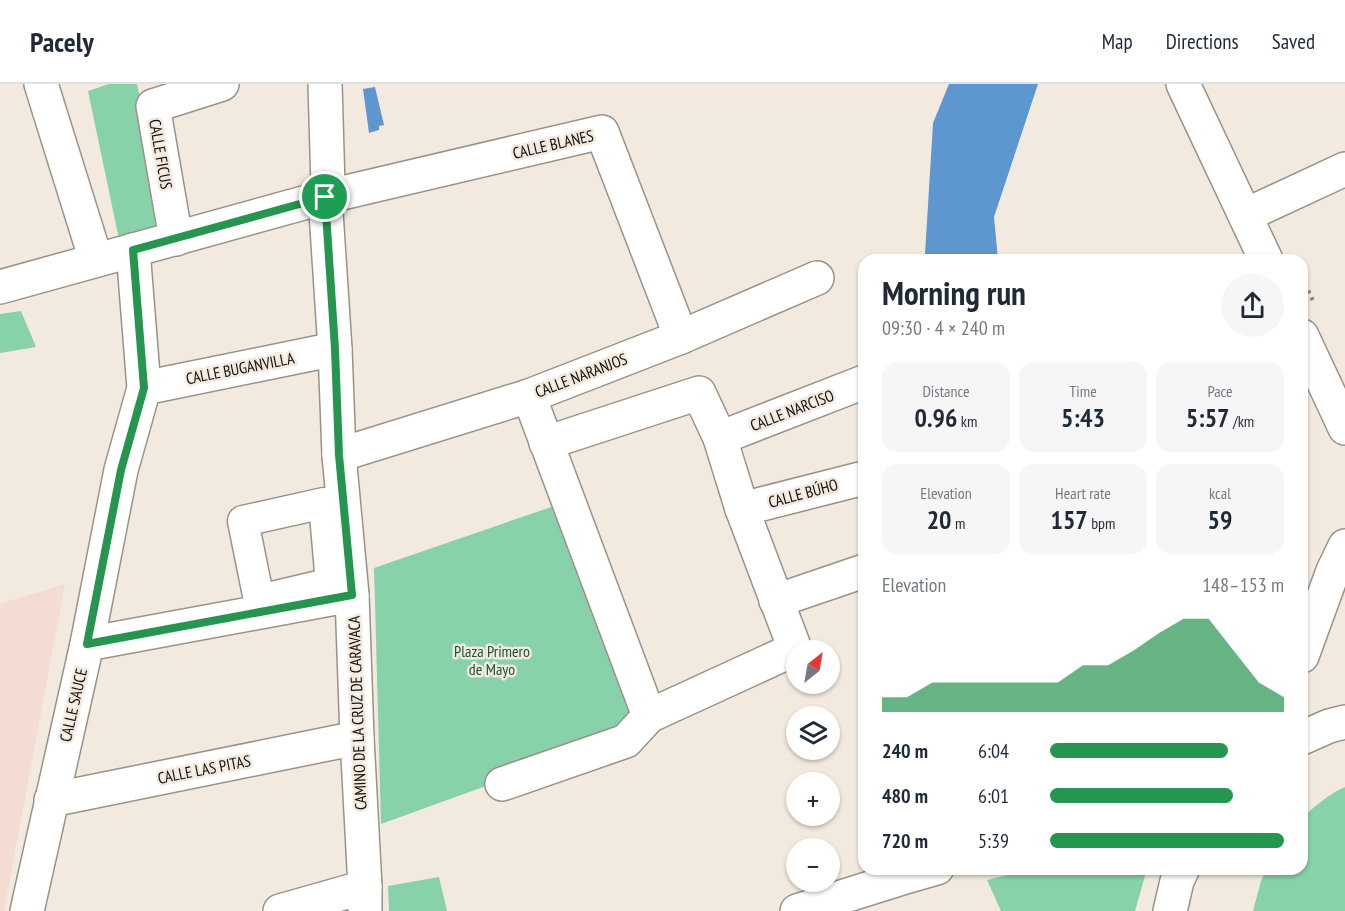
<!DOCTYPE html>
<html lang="en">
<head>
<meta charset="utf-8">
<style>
  body { margin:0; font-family:"PT Sans Narrow",sans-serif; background:#f6f6f7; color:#1f2937; height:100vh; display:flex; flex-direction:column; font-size:22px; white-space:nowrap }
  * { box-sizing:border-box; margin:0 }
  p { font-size:20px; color:#747a83 }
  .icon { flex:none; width:33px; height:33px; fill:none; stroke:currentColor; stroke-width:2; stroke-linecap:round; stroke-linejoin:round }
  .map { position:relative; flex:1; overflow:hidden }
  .panel { position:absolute; left:858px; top:170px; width:450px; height:621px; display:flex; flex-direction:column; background:#fff; border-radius:18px; box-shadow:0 2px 4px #0004 }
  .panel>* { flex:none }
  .needle { width:39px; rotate:31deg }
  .buttons { position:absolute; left:786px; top:556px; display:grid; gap:12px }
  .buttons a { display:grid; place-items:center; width:54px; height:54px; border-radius:50%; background:#fff; box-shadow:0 2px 4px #0004; font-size:30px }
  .pin { position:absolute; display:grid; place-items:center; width:51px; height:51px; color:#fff; margin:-26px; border:3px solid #fff; border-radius:50%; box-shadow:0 2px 6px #0007 }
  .round { display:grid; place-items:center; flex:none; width:63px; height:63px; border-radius:32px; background:#f6f6f7 }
  .overview { display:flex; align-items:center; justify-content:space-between; height:102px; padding:0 24px }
  h1 { font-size:33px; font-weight:600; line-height:45px }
  .figures { display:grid; grid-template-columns:repeat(3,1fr); gap:9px; height:102px; padding:6px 24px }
  .figures div { display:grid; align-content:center; border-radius:15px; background:#f6f6f7; text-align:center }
  .figures b { font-size:26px; font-weight:600 }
  .figures small { font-size:16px; font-weight:400 }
  .figures p { font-size:16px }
  .chart { height:168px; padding:12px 24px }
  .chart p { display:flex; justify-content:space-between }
  .chart svg { width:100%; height:108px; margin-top:6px; fill:#26954f; opacity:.7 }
  ul { padding:0 24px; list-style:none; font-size:20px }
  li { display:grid; grid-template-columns:96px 72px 1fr; align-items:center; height:45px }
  li i { height:15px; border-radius:8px; background:#26954f }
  header { display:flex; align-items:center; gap:36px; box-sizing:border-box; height:84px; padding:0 30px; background:#fff; border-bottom:2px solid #e0e1e3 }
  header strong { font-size:28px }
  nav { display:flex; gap:33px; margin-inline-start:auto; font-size:21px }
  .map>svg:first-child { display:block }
</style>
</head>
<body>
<header>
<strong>Pacely</strong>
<nav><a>Map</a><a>Directions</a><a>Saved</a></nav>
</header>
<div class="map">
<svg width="1345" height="827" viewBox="0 0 1345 827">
  <rect width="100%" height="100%" fill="#f3eadf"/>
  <!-- education -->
  <path fill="#f4dcd2" d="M65,500L4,827H0V520Z"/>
  <!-- green -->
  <g fill="#87d2a9">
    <path d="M109,0H137L170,148L120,160L88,7Z"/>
    <path d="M21,227L36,263L0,269V230Z"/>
    <path d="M557,421L637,632L629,650L381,740L374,484Z"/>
    <path d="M1345,703V827H1253L1261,797L1266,785L1302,784V734C1315,722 1329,710 1345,703Z"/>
    <path d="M1033,785V784L1147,785L1135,827H1001L987,796Z"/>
    <path d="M439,793L447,827H389L388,802Z"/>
  </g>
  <!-- water -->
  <g fill="#5e97cf">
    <path d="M949,0H1038L994,133L998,175H925V170L933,39Z"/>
    <path d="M375,3L384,41L379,42V46L369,49L363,5Z"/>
  </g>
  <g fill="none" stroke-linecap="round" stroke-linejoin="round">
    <!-- pedestrian casing -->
    <g stroke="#9a9288" stroke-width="33">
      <path id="pedestrian" d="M324,419L331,499L259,516L243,437Z"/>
    </g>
    <!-- minor casing -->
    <g stroke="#9a9288" stroke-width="36">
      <g id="minor">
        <path d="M41,0L96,176"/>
        <path d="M325,113L602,48L681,253"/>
        <path d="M1246,131L1345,85"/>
        <path d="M176,155L153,22L222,0"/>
        <path d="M144,304L335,265"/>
        <path d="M529,312L649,632"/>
        <path d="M720,354L864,298"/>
        <path d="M339,371L529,312L681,253L817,194"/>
        <path d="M742,425L864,394"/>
        <path d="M776,517L864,487"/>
        <path d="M87,560L352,511"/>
        <path d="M502,700L626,657L649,632L795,565L742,425L720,354L699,309L546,359"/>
        <path d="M51,716L357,654"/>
        <path d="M27,827L87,560L121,386L144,304L133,166"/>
        <path d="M280,827L365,803"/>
      </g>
    </g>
    <!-- tertiary casing -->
    <g stroke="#9a9288" stroke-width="36">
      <g id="tertiary">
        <path d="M325,0L328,102L325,113L335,265L339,371L352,511L357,654L365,803V827"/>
        <path d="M1183,0L1266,176"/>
        <path d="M0,203L325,113"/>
        <path d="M1302,252L1345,344"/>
        <path d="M1302,572L1333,487L1345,462"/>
      </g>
    </g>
    <!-- secondary casing -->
    <g stroke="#9a9288" stroke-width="36">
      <path id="secondary" d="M797,827L902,794L937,784"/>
    </g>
    <!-- primary casing -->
    <g stroke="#9a9288" stroke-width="36">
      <g id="primary">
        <path d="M1302,654L1329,642L1345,638"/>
        <path d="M1170,827L1177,797L1183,784"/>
      </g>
    </g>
    <!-- path -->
    <path stroke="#8a847c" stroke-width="4" stroke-dasharray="3 4.5" stroke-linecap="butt" d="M1302,193L1314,219"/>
    <!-- pedestrian -->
    <use href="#pedestrian" stroke="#fff" stroke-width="30"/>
    <!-- minor -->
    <use href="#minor" stroke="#fff" stroke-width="33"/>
    <!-- tertiary -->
    <use href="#tertiary" stroke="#fff" stroke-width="33"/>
    <!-- secondary -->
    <use href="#secondary" stroke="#fff" stroke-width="33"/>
    <!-- primary -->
    <use href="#primary" stroke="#fff" stroke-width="33"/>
  </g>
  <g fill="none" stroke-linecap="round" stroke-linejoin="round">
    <!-- route casing -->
    <g stroke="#fff" stroke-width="12">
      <path id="route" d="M325,113L335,265L339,371L352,511L87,560L121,386L144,304L133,166Z"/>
    </g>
    <!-- route -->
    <use href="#route" stroke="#26954f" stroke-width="8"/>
  </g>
  <g text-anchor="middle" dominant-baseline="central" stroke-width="5" stroke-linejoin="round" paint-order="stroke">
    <!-- street labels -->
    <g font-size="16" fill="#13100c" stroke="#f3eadf">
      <text transform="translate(553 60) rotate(-13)">CALLE BLANES</text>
      <text transform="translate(161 70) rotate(80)">CALLE FICUS</text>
      <text transform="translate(240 284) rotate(-11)">CALLE BUGANVILLA</text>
      <text transform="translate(581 291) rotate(-21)">CALLE NARANJOS</text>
      <text transform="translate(792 326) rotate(-21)">CALLE NARCISO</text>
      <text transform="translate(803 409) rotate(-15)">CALLE BÚHO</text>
      <text transform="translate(73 621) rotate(-77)">CALLE SAUCE</text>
      <text transform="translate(357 629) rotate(-92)">CAMINO DE LA CRUZ DE CARAVACA</text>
      <text transform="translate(204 685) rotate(-11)">CALLE LAS PITAS</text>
    </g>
    <!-- park labels -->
    <g font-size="16" fill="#155437" stroke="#f3eadf">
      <text x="492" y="567">Plaza Primero<tspan x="492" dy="18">de Mayo</tspan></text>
    </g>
  </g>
</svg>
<div class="buttons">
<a><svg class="needle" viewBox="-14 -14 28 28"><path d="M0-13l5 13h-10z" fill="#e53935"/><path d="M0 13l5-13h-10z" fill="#747a83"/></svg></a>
<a><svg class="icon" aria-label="layers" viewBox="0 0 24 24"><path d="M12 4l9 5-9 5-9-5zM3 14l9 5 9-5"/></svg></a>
<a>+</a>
<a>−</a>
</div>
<div class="pin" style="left:325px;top:113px;background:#1e9e55"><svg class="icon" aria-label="arrive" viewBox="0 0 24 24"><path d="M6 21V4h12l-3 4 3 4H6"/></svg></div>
<section class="panel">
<div class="overview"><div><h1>Morning run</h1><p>09:30 · 4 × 240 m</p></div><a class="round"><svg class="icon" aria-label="share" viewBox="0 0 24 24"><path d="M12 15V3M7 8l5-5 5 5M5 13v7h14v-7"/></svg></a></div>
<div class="figures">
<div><p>Distance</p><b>0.96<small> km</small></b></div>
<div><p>Time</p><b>5:43</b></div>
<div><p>Pace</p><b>5:57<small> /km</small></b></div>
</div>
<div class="figures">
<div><p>Elevation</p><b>20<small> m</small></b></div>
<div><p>Heart rate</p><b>157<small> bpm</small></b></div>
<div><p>kcal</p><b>59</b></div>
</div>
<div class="chart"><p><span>Elevation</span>148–153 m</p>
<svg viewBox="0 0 160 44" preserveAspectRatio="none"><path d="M0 44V38L10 38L20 32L30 32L40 32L50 32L60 32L70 32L80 25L90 25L100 19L110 12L120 6L130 6L140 19L150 32L160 38V44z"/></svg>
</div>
<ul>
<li><b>240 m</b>6:04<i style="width:76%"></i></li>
<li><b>480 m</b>6:01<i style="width:78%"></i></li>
<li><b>720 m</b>5:39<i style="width:100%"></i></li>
</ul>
</section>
</div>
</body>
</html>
